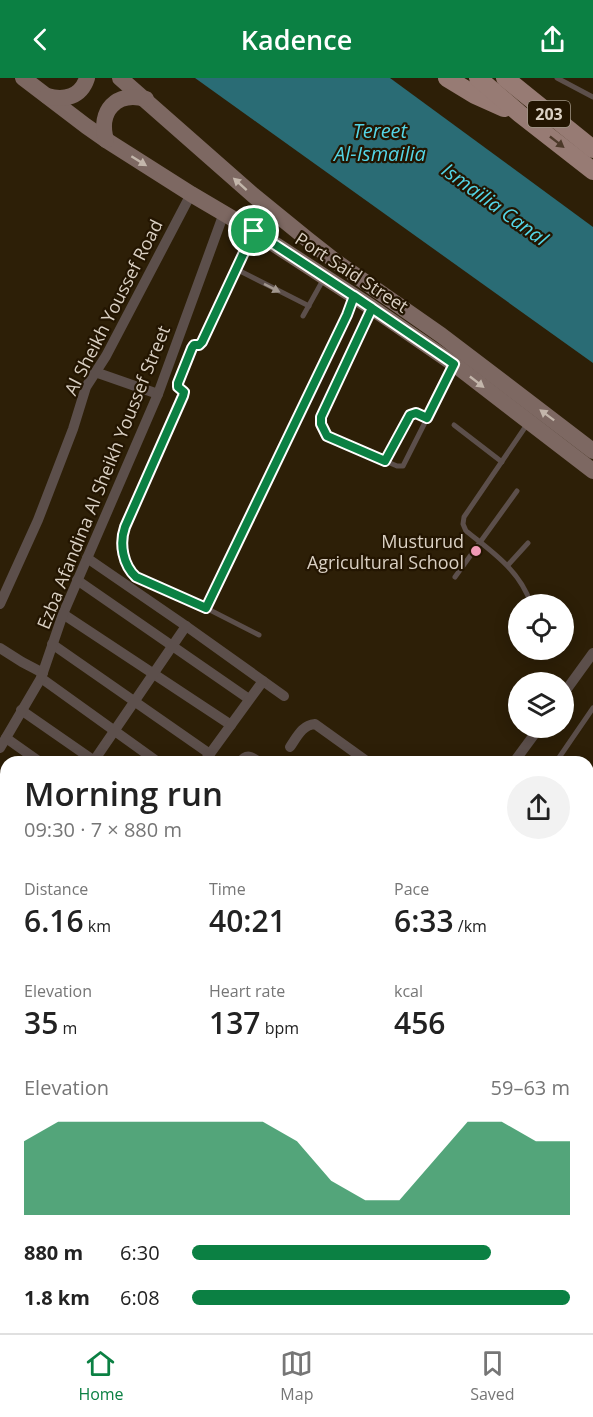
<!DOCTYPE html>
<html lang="en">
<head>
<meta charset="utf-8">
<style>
  body { margin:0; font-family:"Open Sans",sans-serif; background:#f2f2f2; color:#222; height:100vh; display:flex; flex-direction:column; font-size:22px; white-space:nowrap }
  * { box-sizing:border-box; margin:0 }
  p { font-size:20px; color:#767676 }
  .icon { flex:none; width:33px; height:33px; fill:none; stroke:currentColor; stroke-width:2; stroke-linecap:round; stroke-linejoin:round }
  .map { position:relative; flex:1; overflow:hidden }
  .details { position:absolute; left:0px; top:678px; width:594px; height:578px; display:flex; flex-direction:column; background:#fff; border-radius:18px 18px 0 0; box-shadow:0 3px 15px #0003 }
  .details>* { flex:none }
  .tools { position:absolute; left:508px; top:516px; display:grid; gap:12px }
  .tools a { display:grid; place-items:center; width:66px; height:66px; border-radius:50%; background:#fff; box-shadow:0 3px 15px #0003; font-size:30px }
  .pin { position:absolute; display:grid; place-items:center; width:51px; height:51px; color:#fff; margin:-26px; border:3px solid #fff; border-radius:50%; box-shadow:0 2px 6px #0007 }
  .round { display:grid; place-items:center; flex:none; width:63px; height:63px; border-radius:32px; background:#f2f2f2 }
  .head { display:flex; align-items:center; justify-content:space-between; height:102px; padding:0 24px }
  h1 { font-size:33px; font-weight:600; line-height:45px }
  .stats { display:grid; grid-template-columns:repeat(3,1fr); gap:9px; height:102px; padding:6px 24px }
  .stats div { display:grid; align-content:center }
  .stats b { font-size:30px; font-weight:600 }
  .stats small { font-size:16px; font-weight:400 }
  .stats p { font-size:16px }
  .chart { height:168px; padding:12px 24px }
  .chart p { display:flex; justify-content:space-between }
  .chart svg { width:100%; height:108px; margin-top:6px; fill:#0b8043; opacity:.7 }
  ul { padding:0 24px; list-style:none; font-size:20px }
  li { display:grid; grid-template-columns:96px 72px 1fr; align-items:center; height:45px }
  li i { height:15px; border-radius:8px; background:#0b8043 }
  header { display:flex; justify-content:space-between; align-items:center; height:78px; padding:0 24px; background:#0b8043; color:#fff; font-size:27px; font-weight:600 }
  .tab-bar { display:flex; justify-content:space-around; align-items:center; height:84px; border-top:2px solid #e0e0e0; background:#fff; font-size:16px; color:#767676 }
  .tab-bar a { display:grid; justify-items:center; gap:3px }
  .tab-bar .current { color:#0b8043 }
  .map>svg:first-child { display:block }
</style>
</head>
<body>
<header><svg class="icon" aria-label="back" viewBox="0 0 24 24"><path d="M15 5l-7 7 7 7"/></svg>Kadence<svg class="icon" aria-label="share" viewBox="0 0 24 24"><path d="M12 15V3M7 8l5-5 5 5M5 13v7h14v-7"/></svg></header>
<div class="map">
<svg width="593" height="1255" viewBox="0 0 593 1255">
  <rect width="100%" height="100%" fill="#2d1f07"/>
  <!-- water -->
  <path fill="#2a6c75" d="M195,0H390L593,149V285Z"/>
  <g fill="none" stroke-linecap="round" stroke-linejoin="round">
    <!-- lane -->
    <g stroke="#5c4f4b" stroke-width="5">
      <path d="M557,0L593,19"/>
      <path d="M253,155L202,264L199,267H194L192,270L177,307L184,314L183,318L125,449L122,464L126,484L130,492L137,499L206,530L259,557"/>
      <path d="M236,191L309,228"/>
      <path d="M371,231L321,339L322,349L327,358L397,388H403L453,289"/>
      <path d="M303,238L323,202"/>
      <path d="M528,345L464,439L463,446L466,453C493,474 520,493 531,526"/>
      <path d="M454,347L502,384"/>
      <path d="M385,383L410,337L416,335L427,340"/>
      <path d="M508,487L528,465"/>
      <path d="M455,499L517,413"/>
      <path d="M206,530L347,237L353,220"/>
      <path d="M237,684C246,671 253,676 263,684"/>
      <path d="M556,684L593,630"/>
      <path d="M588,751L593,744"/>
      <path d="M588,872L593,876"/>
      <path d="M588,1012L593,1005"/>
      <path d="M588,1151L593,1144"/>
      <path d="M0,1210L6,1213"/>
      <path d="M0,1225L6,1228"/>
      <path d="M588,1242L593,1225"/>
      <path d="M46,1250L56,1255"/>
      <path d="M73,1250L83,1255"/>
      <path d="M357,1250L358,1255"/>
      <path d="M441,1250L449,1255"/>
      <path d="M332,1255L333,1250"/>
      <path d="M582,1255L585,1250"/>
    </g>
    <!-- street -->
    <g stroke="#5c4f4b" stroke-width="10">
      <path d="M95,294L158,316"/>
      <path d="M87,480L186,548L284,618"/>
      <path d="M77,502L249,621"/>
      <path d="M0,526L38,442L73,351L86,309L106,278L191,116"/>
      <path d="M63,536L231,647"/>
      <path d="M52,566L210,676"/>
      <path d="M0,570L22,584L43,595"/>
      <path d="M41,600L158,684"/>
      <path d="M564,615L593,575"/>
      <path d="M21,632L96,684"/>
      <path d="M6,660L40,684"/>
      <path d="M290,669C297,659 302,647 315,646L368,684"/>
      <path d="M0,670L41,600L63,536L158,316L224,135"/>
      <path d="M93,684L186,548"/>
      <path d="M204,684L263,603"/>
      <path d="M514,684L539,650"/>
      <path d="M0,751L6,756"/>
    </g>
    <!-- secondary -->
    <g stroke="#7d6862" stroke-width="16">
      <path d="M23,0L86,48L106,62L191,116L254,153L371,229L454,286L593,393"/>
      <path d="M120,0L253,117L307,161L335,183L441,257L593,373"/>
      <path d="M47,18C64,23 81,19 87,0"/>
      <path d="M106,62C98,33 116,13 146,21"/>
      <path d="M588,1196L593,1189"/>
      <path d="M543,1255L547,1250"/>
    </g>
    <!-- primary -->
    <g stroke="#977b74" stroke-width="18">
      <path d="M447,0L475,17L504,30"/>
      <path d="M478,0L520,36L593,93"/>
      <path d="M505,0L593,71"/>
    </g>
  </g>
  <!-- one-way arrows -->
  <defs><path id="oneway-solid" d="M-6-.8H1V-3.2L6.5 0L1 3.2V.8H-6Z" transform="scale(1.5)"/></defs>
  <use fill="#4c3929" href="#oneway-solid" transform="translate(557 64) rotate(38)"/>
  <g fill="#c3b6ab">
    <use href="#oneway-solid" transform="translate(139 83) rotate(32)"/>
    <use href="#oneway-solid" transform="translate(240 106) rotate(-138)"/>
    <use href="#oneway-solid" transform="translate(477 304) rotate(38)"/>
    <use href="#oneway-solid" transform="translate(547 337) rotate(-143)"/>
  </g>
  <use fill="#a1968d" href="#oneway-solid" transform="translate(272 210) rotate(27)"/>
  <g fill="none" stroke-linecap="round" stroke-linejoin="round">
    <!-- route casing -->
    <g stroke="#fff" stroke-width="12">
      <path id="route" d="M254,153L202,264L199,267H194L192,270L178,305V309L184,314L183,318L125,449C119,466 123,487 136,499L206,530L347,237L354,218L454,286L427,340L416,335L410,337L385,383L327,358L321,346V339L372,230L254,153"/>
    </g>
    <!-- route -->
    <use href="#route" stroke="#0b8043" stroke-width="8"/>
  </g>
  <!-- markers -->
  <circle fill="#f09ab6" stroke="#231501" stroke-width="2" cx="476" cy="473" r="6"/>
  <g text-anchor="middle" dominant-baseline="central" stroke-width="4.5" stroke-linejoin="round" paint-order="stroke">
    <!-- shield labels -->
    <rect fill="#231501" stroke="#a39889" stroke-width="1.5" x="528" y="23" width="42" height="26" rx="4.5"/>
    <g font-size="16" font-weight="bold" fill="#dad0c3">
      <text x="549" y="36">203</text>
    </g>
    <!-- street labels -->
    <g font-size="18" fill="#dad0c3" stroke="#231501">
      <text transform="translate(352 194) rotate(33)">Port Said Street</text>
      <text transform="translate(113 229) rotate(-63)">Al Sheikh Youssef Road</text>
      <text transform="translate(103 399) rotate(-68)">Ezba Afandina Al Sheikh Youssef Street</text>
    </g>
    <!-- poi labels -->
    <g font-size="18" fill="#dad0c3" stroke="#231501" text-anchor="end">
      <text x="464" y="463">Musturud<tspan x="464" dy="21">Agricultural School</tspan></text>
    </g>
    <!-- water labels -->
    <g font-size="20" font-style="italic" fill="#54d5e6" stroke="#231501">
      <text x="380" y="52">Tereet<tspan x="380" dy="23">Al-Ismailia</tspan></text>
      <text transform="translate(495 126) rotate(36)">Ismaïlia Canal</text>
    </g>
  </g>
</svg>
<div class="tools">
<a><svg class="icon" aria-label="locate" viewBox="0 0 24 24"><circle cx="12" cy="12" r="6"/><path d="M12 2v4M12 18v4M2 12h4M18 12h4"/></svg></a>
<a><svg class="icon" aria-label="layers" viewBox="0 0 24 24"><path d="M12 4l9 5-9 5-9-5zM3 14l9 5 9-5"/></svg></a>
</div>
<div class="pin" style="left:254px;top:153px;background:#1e9e55"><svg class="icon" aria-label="arrive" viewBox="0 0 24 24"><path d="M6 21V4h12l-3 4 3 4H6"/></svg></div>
<section class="details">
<div class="head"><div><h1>Morning run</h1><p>09:30 · 7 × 880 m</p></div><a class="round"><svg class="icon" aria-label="share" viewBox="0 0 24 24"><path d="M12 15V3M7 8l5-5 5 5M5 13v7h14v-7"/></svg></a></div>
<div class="stats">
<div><p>Distance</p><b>6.16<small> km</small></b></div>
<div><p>Time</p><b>40:21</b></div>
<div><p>Pace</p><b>6:33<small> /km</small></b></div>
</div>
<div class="stats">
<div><p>Elevation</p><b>35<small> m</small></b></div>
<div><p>Heart rate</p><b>137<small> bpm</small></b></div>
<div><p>kcal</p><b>456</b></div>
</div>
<div class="chart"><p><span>Elevation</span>59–63 m</p>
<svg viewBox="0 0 160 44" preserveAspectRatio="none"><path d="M0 44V14L10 6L20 6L30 6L40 6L50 6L60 6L70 6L80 14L90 30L100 38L110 38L120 22L130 6L140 6L150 14L160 14V44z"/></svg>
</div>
<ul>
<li><b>880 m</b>6:30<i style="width:79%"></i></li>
<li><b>1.8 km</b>6:08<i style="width:100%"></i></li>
</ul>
</section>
</div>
<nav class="tab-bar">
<a class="current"><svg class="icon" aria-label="home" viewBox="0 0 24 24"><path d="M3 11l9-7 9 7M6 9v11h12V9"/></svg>Home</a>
<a><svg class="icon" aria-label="map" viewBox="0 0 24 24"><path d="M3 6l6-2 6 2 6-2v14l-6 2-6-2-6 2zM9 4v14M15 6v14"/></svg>Map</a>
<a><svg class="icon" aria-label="saved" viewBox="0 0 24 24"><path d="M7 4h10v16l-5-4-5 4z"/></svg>Saved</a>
</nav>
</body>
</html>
